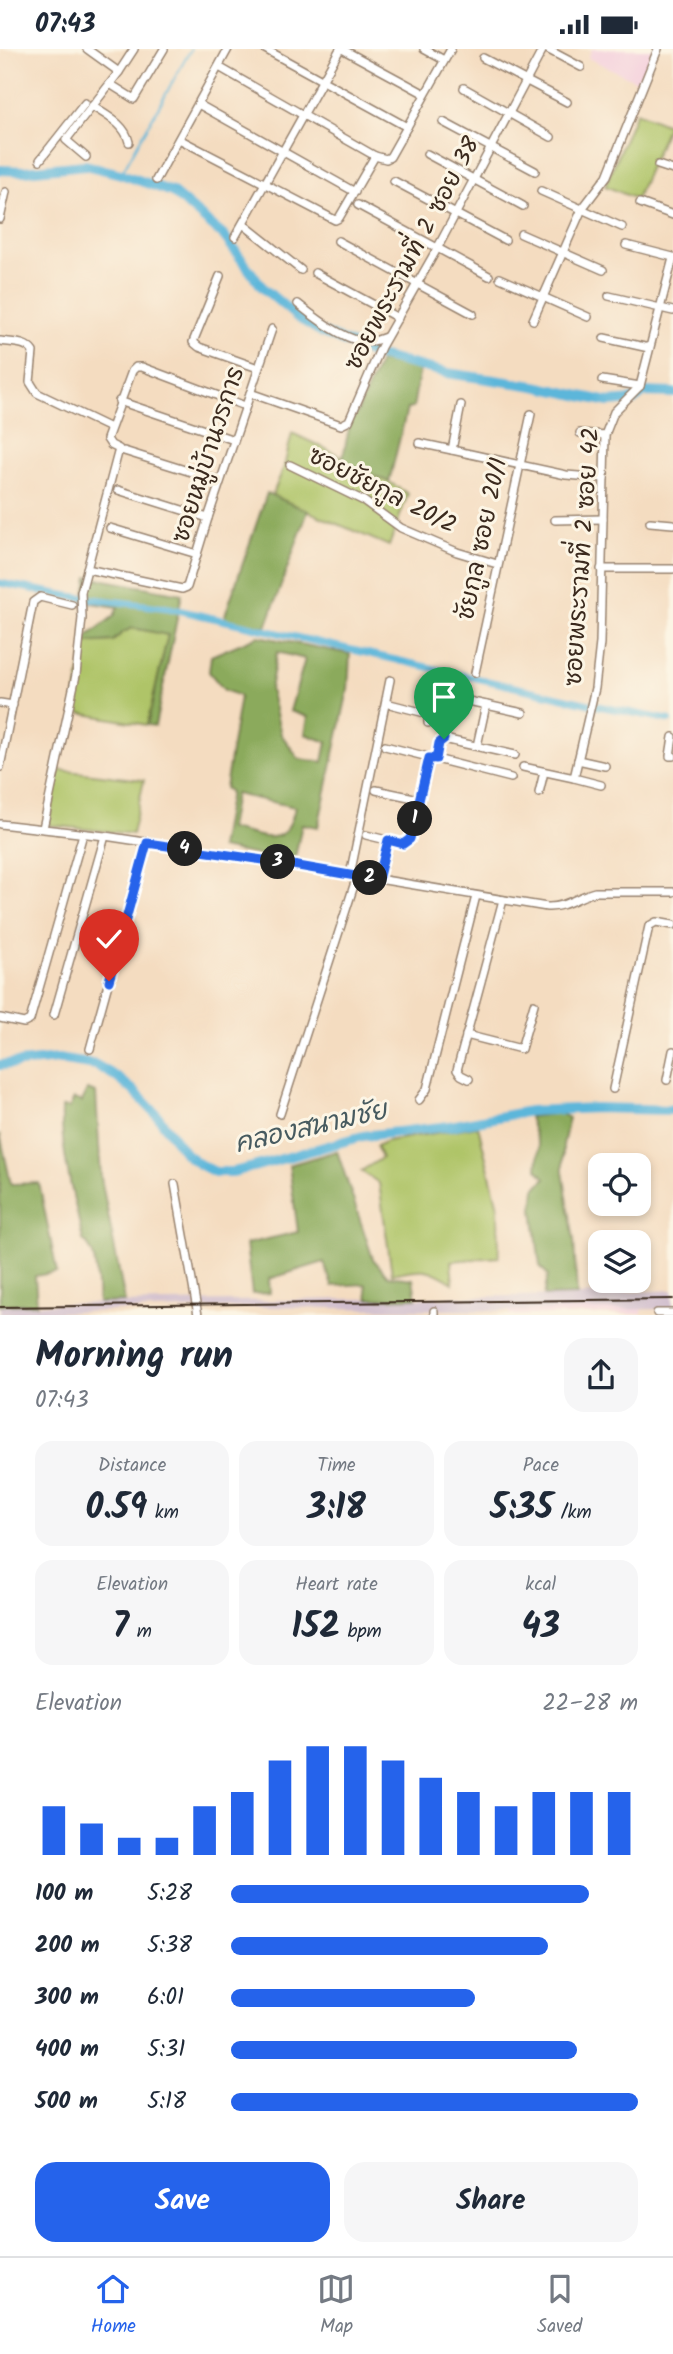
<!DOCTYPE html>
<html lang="en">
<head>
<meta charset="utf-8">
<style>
  body { margin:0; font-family:Kalam,"Playpen Sans Thai",sans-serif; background:#f6f6f7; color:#1f2937; height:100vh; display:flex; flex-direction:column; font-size:26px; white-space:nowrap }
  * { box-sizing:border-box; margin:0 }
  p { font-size:23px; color:#747a83 }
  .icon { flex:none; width:38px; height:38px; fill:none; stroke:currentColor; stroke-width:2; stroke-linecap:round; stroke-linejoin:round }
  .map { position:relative; height:1266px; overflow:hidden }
  .side { display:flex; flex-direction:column; background:#fff; flex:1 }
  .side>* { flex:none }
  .tools { position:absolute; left:588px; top:1104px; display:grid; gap:14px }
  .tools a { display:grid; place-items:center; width:63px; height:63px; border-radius:14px; background:#fff; box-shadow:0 4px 10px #0003; font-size:35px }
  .pin { position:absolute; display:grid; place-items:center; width:60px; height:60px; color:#fff; margin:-72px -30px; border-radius:50% 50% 50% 0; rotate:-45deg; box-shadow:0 0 7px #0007 }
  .pin .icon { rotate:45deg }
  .km { position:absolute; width:35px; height:35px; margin:-18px; border-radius:50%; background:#222; color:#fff; font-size:19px; line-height:35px; text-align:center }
  .round { display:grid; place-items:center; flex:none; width:74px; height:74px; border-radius:21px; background:#f6f6f7 }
  .head { display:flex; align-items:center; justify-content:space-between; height:119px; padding:0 35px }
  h1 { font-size:38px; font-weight:600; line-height:52px }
  .figures { display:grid; grid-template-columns:repeat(3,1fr); gap:10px; height:119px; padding:7px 35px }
  .figures div { display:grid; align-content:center; border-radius:18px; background:#f6f6f7; text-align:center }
  .figures b { font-size:35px; font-weight:600 }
  .figures small { font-size:19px; font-weight:400 }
  .figures p { font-size:19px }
  .chart { height:196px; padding:14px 35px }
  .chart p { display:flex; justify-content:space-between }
  .chart svg { width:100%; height:126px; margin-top:7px; stroke:#2563eb; stroke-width:6 }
  .primary-button { display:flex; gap:14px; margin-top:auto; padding:14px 35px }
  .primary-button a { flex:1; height:80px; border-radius:21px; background:#2563eb; color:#fff; font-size:28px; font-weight:600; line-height:80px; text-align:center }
  .primary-button a+a { background:#f6f6f7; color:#1f2937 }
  ul { padding:0 35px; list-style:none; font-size:23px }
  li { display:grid; grid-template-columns:112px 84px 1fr; align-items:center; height:52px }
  li i { height:18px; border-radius:9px; background:#2563eb }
  .status { display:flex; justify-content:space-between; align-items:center; height:49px; padding:0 35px; background:#fff; direction:ltr }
  .status svg { height:19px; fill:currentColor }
  .tab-bar { display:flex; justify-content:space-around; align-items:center; height:98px; border-top:2px solid #e0e1e3; background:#fff; font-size:19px; color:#747a83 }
  .tab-bar a { display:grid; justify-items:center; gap:4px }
  .tab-bar .selected { color:#2563eb }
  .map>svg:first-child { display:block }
</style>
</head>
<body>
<div class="status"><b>07:43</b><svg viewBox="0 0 49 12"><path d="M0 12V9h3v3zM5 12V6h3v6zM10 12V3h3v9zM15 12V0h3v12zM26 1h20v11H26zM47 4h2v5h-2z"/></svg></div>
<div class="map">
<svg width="673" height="1266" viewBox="0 0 673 1266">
  <rect width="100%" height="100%" fill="#fcf5e5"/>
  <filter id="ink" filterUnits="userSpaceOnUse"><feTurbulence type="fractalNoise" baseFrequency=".0143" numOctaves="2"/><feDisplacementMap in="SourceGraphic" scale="14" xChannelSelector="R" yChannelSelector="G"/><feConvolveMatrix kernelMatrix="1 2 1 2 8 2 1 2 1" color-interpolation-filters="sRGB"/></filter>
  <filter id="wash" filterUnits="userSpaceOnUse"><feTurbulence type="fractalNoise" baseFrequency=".00686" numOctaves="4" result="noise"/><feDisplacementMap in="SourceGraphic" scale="28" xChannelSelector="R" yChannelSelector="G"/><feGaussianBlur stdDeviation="1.57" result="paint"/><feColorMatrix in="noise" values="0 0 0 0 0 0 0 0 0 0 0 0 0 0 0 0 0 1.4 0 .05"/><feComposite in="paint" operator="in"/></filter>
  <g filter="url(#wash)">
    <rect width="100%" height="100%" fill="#f4dcc0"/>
    <!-- built -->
    <g fill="#f4cfdd">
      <path d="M592,0H654L641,34L588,9Z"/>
      <path d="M642,1259V1265L510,1266V1262Z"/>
    </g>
    <!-- industrial -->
    <path fill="#d0bdcd" d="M673,1241V1260L510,1262L264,1258L0,1265V1256L577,1246Z"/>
    <!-- green -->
    <g fill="#afc468" stroke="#757743" stroke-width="2">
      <path d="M636,63L668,76L636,150L605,137Z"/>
      <path d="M292,384L343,408L346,415L389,433L408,445L389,497L272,447L284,418Z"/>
      <path d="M133,579L168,586L147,676L73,663L85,594L113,592L123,583Z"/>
      <path d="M59,721L144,731L132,785L48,776Z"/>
      <path d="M478,1077L498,1158L499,1208L451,1212L453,1234C427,1217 422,1219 392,1225L379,1134L361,1122L382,1109L376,1097L387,1092Z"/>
    </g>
    <!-- forest -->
    <g fill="#8baa5c" stroke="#636a3d" stroke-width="2" fill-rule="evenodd">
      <path d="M380,312L420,318L413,359L407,360L389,433L346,415L343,408L349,379L345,377L357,364Z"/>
      <path d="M267,444L308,462L266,578L223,572Z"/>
      <path d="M88,528L182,545L155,677L147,676L168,586L133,579L123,583L113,592L85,594V589L114,567L118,558L84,553Z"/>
      <path d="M258,587L350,605L348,641L318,778L302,775L294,813L220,799L230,743L225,739L240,647L224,641L209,623L211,607ZM277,603L305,610L290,662L308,668L305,685L327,693L323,713L299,710L281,685L270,640ZM235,745L295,758C286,802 265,787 229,780Z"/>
      <path d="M87,1041L96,1044L101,1129L125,1253L98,1254C96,1235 99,1203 83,1191C74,1148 60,1102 62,1058L69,1059L74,1050L82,1053Z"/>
      <path d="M560,1064L569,1069L563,1096V1123L574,1191L577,1246L544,1247L548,1226L540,1217L533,1160L535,1140L545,1129L537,1120L539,1098L529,1068Z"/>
      <path d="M0,1085L11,1135L39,1134L57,1223L35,1227L37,1255L0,1256Z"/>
      <path d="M337,1102L373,1210L388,1227L413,1230L416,1249L368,1250L366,1235L332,1237L324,1213L269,1230L270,1244L252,1245L246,1195L298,1183L289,1116Z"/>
    </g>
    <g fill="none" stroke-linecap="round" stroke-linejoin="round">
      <!-- stream -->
      <path stroke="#5cb6da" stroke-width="2" d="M121,125L191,0"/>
      <!-- canal -->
      <path stroke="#5cb6da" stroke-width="7" d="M0,534L69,547L169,559L598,657L669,671"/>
      <!-- river -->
      <g stroke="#5cb6da" stroke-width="10">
        <path d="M0,121L24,122L85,116L121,125L172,143L224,187L263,239L297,268L323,284L379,307L447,324L535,337L609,353L634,351L644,343L673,344"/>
        <path d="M0,1016L58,1010L96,1016L115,1027L133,1041L156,1065L186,1105L199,1115L215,1123H233L253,1118L363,1087L450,1077L530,1062L597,1059L670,1061L673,1060"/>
      </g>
    </g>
  </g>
  <g filter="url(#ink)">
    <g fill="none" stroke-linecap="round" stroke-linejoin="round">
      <!-- minor casing -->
      <g stroke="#98836f" stroke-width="10">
        <g id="minor">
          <path d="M87,0L119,23"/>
          <path d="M265,0L407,78"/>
          <path d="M342,0L425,45"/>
          <path d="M424,0L444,11"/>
          <path d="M547,0L581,18"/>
          <path d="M483,9L567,53"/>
          <path d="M219,18L375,107L386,110L390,108L451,0"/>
          <path d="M110,35L134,50L164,0"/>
          <path d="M464,39L551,88"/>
          <path d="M198,55L355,143"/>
          <path d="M92,57C107,67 125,75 129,93"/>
          <path d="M443,73L535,122"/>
          <path d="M179,90L335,171L339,169L375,107"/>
          <path d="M427,105L523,157"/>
          <path d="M86,108L66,91L119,23L134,0"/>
          <path d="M40,111L85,54"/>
          <path d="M658,116L673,121"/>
          <path d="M156,131L228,0"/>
          <path d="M394,132L505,191"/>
          <path d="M541,142L622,178"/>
          <path d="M640,154L673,166"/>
          <path d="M358,156L489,227"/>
          <path d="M0,170L6,143"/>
          <path d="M243,175L301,221"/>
          <path d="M521,185L603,221"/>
          <path d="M235,188L340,0"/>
          <path d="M338,192L473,265"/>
          <path d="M626,196L673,208"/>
          <path d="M315,224L398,269"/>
          <path d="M220,227L193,293L199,298L258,319"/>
          <path d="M500,229L588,268"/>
          <path d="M609,247L673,262"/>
          <path d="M298,255C314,268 347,294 369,293C375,292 381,290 386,288"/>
          <path d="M533,271L582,160L607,127L658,0"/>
          <path d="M604,289L649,299"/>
          <path d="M0,292C11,294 26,292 33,303L30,333L37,344L110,379"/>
          <path d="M602,331L640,337"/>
          <path d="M250,344L341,376L349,372L381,298L438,198L543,0"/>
          <path d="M119,352L234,391"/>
          <path d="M461,356L452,401L566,426L604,429"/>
          <path d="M580,384L605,386"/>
          <path d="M419,394L452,401"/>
          <path d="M124,402L220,432"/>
          <path d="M290,416L364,452L401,479L457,503L497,515"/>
          <path d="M118,441L208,469"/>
          <path d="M555,471L603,470"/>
          <path d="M650,473L673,475"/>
          <path d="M110,479L197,505"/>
          <path d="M87,520L182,540L187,538L208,469L272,280"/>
          <path d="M601,520H673"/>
          <path d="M475,624L531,365"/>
          <path d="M450,648L523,664"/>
          <path d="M0,654L13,656"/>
          <path d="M386,654L425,664L428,668V674"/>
          <path d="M673,688L670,707H673"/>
          <path d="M385,697L511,729"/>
          <path d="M477,697L486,656"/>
          <path d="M436,710L439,694L444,690L515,706"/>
          <path d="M578,711L605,717"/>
          <path d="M0,718L33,553L40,548L72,556"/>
          <path d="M523,718L574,729L595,639L600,594L605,386L614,363L640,337L673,209"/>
          <path d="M574,729L601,736"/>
          <path d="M376,741L419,750"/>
          <path d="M539,744L544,723"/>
          <path d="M0,775L105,787L270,812L547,858C564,859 579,847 595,843H673"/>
          <path d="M43,779L76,626L82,569L81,543L119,400L111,396L107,390L132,322L136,318H142L245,357"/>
          <path d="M366,786L403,795L410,790L429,709"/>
          <path d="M350,826L390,631"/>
          <path d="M378,831L388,791"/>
          <path d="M54,966L105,787"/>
          <path d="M0,969L24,974L30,971L83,785"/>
          <path d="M466,986L521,1000L534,955"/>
          <path d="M90,1000L147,794"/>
          <path d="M469,1030L461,1026L457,1021L503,851"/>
          <path d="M667,1031L673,1002"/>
          <path d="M613,1040L649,877L656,873L673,876"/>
          <path d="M419,1051L427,1040L476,847"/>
          <path d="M280,1065L357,827"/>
          <path d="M175,1135L198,1266"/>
          <path d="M434,1262V1266"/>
          <path d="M657,1264H673"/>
        </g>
      </g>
      <!-- minor -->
      <use href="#minor" stroke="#fff" stroke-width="7"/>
      <!-- rail -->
      <path stroke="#3b2a1e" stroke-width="2" d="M0,1258L673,1250"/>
    </g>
  </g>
  <g fill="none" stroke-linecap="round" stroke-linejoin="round" filter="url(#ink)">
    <!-- route casing -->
    <g stroke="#fff" stroke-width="14">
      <path id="route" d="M109,932L147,794L270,812L378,831L388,791L403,795L410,790L429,709L436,710L439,694L444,690"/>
    </g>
    <!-- route -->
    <use href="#route" stroke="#2563eb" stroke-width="9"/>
  </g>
  <g text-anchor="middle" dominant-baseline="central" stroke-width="6" stroke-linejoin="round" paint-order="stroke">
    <!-- street labels -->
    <g font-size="24" fill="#3b2a1e" stroke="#fcf5e5">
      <text transform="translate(413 205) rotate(-62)">ซอยพระรามที่ 2 ซอย 38</text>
      <text transform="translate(209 406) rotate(-72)">ซอยหมู่บ้านวรการ</text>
      <text transform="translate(382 442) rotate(27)">ซอยชัยกูล 20/2</text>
      <text transform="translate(483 490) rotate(-78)">ชัยกูล ซอย 20/1</text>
      <text transform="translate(583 508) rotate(-86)">ซอยพระรามที่ 2 ซอย 42</text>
    </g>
    <!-- water labels -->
    <g font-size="26" font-style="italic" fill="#475b60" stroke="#fcf5e5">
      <text transform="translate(311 1079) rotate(-13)">คลองสนามชัย</text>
    </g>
  </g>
</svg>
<div class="tools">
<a><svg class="icon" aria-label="locate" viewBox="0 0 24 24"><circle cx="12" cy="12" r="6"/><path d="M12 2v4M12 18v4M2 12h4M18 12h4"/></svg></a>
<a><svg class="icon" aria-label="layers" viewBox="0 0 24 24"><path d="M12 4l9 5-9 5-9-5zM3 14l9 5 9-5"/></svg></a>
</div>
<div class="pin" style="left:444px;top:690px;background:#1e9e55"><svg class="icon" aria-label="arrive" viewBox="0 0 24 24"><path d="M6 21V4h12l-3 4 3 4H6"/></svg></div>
<div class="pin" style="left:109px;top:932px;background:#d93025"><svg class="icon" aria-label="check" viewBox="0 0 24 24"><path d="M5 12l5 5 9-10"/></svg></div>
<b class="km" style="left:415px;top:770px">1</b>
<b class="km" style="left:370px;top:829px">2</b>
<b class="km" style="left:278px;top:813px">3</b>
<b class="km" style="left:185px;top:800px">4</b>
</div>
<section class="side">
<div class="head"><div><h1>Morning run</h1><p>07:43</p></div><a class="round"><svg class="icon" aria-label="share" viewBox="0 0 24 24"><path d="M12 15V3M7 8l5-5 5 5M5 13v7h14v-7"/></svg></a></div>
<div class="figures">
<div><p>Distance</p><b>0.59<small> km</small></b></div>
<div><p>Time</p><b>3:18</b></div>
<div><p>Pace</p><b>5:35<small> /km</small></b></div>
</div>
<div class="figures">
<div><p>Elevation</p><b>7<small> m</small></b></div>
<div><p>Heart rate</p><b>152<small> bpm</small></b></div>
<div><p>kcal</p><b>43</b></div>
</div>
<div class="chart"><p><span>Elevation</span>22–28 m</p>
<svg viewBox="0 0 160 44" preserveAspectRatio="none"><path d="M5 44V27M15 44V33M25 44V38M35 44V38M45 44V27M55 44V22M65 44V11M75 44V6M85 44V6M95 44V11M105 44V17M115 44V22M125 44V27M135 44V22M145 44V22M155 44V22"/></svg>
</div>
<ul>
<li><b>100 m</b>5:28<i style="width:88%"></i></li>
<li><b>200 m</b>5:38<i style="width:78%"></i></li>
<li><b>300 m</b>6:01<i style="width:60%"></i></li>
<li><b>400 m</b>5:31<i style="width:85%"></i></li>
<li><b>500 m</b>5:18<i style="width:100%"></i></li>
</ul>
<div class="primary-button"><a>Save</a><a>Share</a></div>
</section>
<nav class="tab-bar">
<a class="selected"><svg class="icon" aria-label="home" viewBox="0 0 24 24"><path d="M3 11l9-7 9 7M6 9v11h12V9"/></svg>Home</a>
<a><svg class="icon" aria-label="map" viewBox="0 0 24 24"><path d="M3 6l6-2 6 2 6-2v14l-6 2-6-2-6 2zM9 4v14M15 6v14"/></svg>Map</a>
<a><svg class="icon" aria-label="saved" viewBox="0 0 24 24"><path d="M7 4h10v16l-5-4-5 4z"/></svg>Saved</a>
</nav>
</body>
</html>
